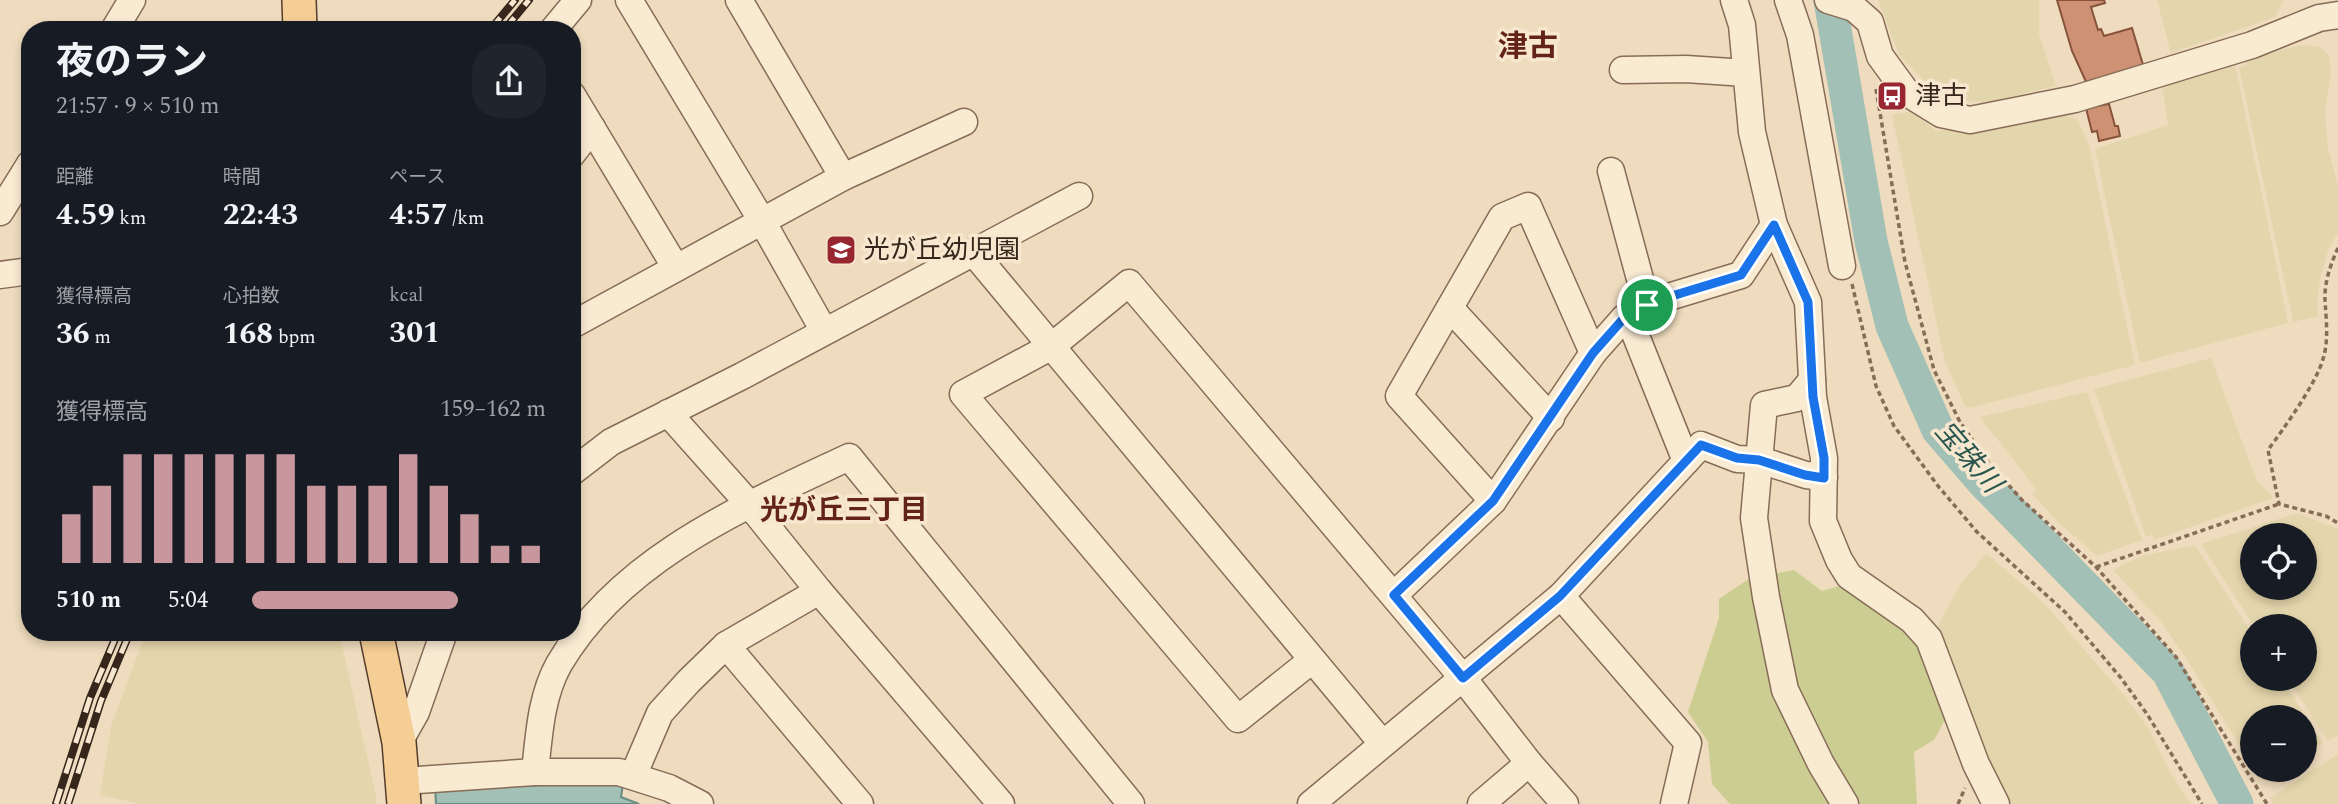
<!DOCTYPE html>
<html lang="ja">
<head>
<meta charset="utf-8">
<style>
  body { margin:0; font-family:Spectral,"Noto Sans JP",serif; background:#20242c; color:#f1f3f6; height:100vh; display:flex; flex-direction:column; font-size:26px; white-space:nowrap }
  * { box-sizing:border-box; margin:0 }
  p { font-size:23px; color:#9ea1a6 }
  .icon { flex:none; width:38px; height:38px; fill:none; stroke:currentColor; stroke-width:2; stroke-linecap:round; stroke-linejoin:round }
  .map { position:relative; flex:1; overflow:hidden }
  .panel { position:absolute; left:21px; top:21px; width:560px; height:620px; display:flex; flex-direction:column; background:#171b24; border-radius:28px; box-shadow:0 4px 10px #0003 }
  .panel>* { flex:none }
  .buttons { position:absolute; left:2240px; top:523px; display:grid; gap:14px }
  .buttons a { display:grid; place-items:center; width:77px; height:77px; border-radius:50%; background:#171b24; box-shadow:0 4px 10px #0003; font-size:35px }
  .pin { position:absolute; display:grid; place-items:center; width:60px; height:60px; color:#fff; margin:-30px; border:4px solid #fff; border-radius:50%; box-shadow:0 2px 7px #0007 }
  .round { display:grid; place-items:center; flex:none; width:74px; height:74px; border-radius:28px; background:#20242c }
  .headline { display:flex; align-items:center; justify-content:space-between; height:119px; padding:0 35px }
  h1 { font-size:38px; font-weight:700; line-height:52px }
  .figures { display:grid; grid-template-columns:repeat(3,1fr); gap:10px; height:119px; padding:7px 35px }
  .figures div { display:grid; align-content:center }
  .figures b { font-size:30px; font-weight:700 }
  .figures small { font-size:19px; font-weight:400 }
  .figures p { font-size:19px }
  .chart { height:196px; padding:14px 35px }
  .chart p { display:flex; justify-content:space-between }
  .chart svg { width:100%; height:126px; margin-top:7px; stroke:#c8979d; stroke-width:6 }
  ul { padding:0 35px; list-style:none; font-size:23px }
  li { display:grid; grid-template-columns:112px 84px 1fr; align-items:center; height:52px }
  li i { height:18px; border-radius:9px; background:#c8979d }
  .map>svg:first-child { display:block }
</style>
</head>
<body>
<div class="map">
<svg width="2338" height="804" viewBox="0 0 2338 804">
  <rect width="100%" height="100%" fill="#efdcbe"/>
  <!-- farmland -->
  <g fill="#e4d6ac" fill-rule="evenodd">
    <path d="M1878,0H2039V34L2056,86L1990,102L1944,100L1899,55Z"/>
    <path d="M2157,0H2284L2275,17L2171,53Z"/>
    <path d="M2307,45L2320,47L2329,55L2331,71L2325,113L2328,148L2338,186V233L2329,248L2321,275L2317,299L2318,316L2293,322L2239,67L2246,65V61L2288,48Z"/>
    <path d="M2235,63L2288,323L2140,363L2095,149L2168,125L2162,84Z"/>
    <path d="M1912,111L1936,131L2068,116L2078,120L2089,145L2135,365L1970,408L1965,406L1945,362L1892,115Z"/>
    <path d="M2211,358L2256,479L2273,498L2154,540L2152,535L2146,537L2094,389Z"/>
    <path d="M2087,392L2142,540L2097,556L2060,524L2032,494L2036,489L1980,417Z"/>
    <path d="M2298,513L2338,529V735L2328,741L2288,679H2305V626H2254L2201,544ZM2252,536H2305V588H2252Z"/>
    <path d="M2195,545L2252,634V679H2281L2323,743L2305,756V718H2252V766L2186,658L2161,622L2113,570L2141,556Z"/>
    <path d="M1986,553L2043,602L2123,694L2149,729L2171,774L2191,804H2005L1935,631L1958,588Z"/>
    <path d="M146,632H339L376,796V804H141L100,795L111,726Z"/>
    <path d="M2338,754V804H2273L2270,798Z"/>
  </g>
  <!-- green -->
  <path fill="#cbcd92" d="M1794,570L1822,591L1849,583L1926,649L1947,716L1934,740L1914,752L1917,804H1730L1712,784L1708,742L1688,712L1719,618V599L1750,578Z"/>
  <!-- water -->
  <path fill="#a2c0b5" stroke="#698e82" stroke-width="2" d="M623,784L621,797L639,804H436L435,786Z"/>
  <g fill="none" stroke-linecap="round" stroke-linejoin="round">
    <!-- river -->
    <path stroke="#a2c0b5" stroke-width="33" d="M1830,0L1871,241L1892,326L1938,430L1983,482L2168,672L2237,804"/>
  </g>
  <!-- building -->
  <g fill="#ce9173" stroke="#87533c" stroke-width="2">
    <path d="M2057,0H2104L2105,3L2091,7L2098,30L2101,29L2104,36L2132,28L2144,68L2087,84L2072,51Z"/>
    <path d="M2109,104L2115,126H2118L2120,136L2099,141L2097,131L2092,132L2086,108Z"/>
  </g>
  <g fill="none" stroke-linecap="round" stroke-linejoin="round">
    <!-- minor casing -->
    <g stroke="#876c57" stroke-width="29">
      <g id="minor">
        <path d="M629,0L762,221L824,331"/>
        <path d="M739,0L843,177"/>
        <path d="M1734,0L1742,25L1752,132L1774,225L1808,302L1813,397L1824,458L1823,521L1839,560L1849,576L1912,620L1929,639L1976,764L1996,804"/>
        <path d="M1788,0L1800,35L1842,266"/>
        <path d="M1828,0L1854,8L1870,22L1880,56L1907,93L1941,114L1970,120L2075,99L2252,45L2319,18L2338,15"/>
        <path d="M114,30L132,0"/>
        <path d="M553,30L578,0"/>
        <path d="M1623,70L1686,69L1746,73"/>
        <path d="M572,95L676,268"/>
        <path d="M572,154L592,128"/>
        <path d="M1611,171L1647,305"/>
        <path d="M0,212L30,164"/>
        <path d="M973,252L1382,743"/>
        <path d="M0,275L30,271"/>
        <path d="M1450,308L1551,418"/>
        <path d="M1628,316L1686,461"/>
        <path d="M572,325L843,177L964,122"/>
        <path d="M1812,380L1797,398L1764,405L1754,518L1766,597L1785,690L1821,764L1845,804"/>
        <path d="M668,413L749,504L819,591L1001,804"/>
        <path d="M572,472L611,442L742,376L1079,196"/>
        <path d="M1493,501L1399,396L1502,217L1528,206L1593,353"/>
        <path d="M1394,595L1493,501L1593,353L1624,318L1652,302L1741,275L1774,225"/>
        <path d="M1561,596L1688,743L1674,804"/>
        <path d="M726,645L860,804"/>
        <path d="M1312,660L1238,719L963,394L1052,346L1129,283L1463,678L1529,763L1565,804"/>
        <path d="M399,742L416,712L444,632"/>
        <path d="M535,772C539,735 541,696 559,664C621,558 743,507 849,457L1131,804"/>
        <path d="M633,776L660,713L689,681L726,645L819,591"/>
        <path d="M403,781L535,772H619L669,788L700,804"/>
        <path d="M1311,804L1561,596L1701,445L1737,459L1760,460L1806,475L1824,477"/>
        <path d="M1481,804L1529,763"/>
      </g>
    </g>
    <!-- major casing -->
    <g stroke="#553b2b" stroke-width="36">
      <g id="major">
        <path d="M299,0L300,30"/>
        <path d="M376,632L399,742L404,804"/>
      </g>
    </g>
    <!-- path -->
    <g stroke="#876c57" stroke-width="3.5" stroke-dasharray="5 3.5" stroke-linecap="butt">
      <path d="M1876,89L1905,262L1934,370L1960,422L1988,462L2022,500L2096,567L2176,657L2267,804"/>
      <path d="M2338,248C2331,263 2324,283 2325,300C2326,319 2329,340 2323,359C2316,384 2284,428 2268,450L2279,504L2326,516L2338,523"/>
      <path d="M1852,284L1876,386L1894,426L1938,486L1977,532L2065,612L2121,678L2147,714L2202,804"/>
      <path d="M2096,567L2279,504"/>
      <path d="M1958,804L1965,788"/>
    </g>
    <!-- minor -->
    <use href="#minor" stroke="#f9ead2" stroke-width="26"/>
    <!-- major -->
    <use href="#major" stroke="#f4ce94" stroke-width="33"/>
    <!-- rail casing -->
    <g stroke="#36261c" stroke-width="8">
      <g id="rail">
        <path d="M490,30L515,0"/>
        <path d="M504,30L529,0"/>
        <path d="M56,804L90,698L118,632"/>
        <path d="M68,804L101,701L130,632"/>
      </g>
    </g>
    <!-- rail -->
    <use href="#rail" stroke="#f6e7ce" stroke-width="5" stroke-dasharray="16" stroke-linecap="butt"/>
  </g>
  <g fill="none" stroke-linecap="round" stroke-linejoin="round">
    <!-- route casing -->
    <g stroke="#fff" stroke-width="14">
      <path id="route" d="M1774,225L1808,302L1813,397L1824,458V478L1805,475L1759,460L1737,458L1701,445L1560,596L1463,678L1394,595L1493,501L1593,353L1624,318L1652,302L1741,275Z"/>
    </g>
    <!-- route -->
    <use href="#route" stroke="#1a73e8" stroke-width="9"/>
  </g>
  <!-- icons -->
  <defs>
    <g id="bus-square" transform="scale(1.575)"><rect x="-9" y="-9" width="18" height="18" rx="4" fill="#972630" stroke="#f6e7ce"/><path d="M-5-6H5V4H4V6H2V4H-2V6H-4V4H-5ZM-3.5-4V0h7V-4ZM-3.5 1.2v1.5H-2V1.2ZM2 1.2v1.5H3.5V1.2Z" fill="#fff"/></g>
    <g id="school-square" transform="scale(1.575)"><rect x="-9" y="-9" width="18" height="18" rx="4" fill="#972630" stroke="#f6e7ce"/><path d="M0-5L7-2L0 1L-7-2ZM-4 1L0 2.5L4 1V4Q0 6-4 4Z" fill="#fff"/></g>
  </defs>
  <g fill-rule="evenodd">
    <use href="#bus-square" x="1892" y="96"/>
    <use href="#school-square" x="841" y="250"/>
  </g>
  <g text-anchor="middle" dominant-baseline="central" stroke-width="7" stroke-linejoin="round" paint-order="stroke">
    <!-- poi labels -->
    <g font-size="26" fill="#36261c" stroke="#f6e7ce" text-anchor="start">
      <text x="1915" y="96">津古</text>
      <text x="864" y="250">光が丘幼児園</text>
    </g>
    <!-- water labels -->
    <g font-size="28" font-style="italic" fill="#2a5650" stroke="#f6e7ce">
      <text transform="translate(1968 457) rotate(49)">宝珠川</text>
    </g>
    <!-- neighbourhood labels -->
    <g font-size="28" font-weight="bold" fill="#64231a" stroke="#f6e7ce">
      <text x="844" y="510">光が丘三丁目</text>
    </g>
    <!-- quarter labels -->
    <g font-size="30" font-weight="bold" fill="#64231a" stroke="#f6e7ce">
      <text x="1528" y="47">津古</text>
    </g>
  </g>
</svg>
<div class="buttons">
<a><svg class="icon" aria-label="locate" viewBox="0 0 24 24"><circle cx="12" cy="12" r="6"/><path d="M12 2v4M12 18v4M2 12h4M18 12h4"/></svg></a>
<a>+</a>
<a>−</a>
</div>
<div class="pin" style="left:1647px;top:305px;background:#1e9e55"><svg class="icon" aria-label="arrive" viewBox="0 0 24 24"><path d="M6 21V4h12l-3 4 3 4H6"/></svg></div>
<section class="panel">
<div class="headline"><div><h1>夜のラン</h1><p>21:57 · 9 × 510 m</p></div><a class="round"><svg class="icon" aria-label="share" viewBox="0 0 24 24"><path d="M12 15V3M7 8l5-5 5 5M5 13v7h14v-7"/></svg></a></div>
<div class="figures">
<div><p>距離</p><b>4.59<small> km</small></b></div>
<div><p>時間</p><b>22:43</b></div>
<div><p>ペース</p><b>4:57<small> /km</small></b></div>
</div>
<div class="figures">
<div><p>獲得標高</p><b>36<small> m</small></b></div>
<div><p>心拍数</p><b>168<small> bpm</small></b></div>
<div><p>kcal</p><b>301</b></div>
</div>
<div class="chart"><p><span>獲得標高</span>159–162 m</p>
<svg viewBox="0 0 160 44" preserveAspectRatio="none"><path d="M5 44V27M15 44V17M25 44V6M35 44V6M45 44V6M55 44V6M65 44V6M75 44V6M85 44V17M95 44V17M105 44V17M115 44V6M125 44V17M135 44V27M145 44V38M155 44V38"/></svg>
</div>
<ul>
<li><b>510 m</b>5:04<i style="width:70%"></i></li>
</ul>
</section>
</div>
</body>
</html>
